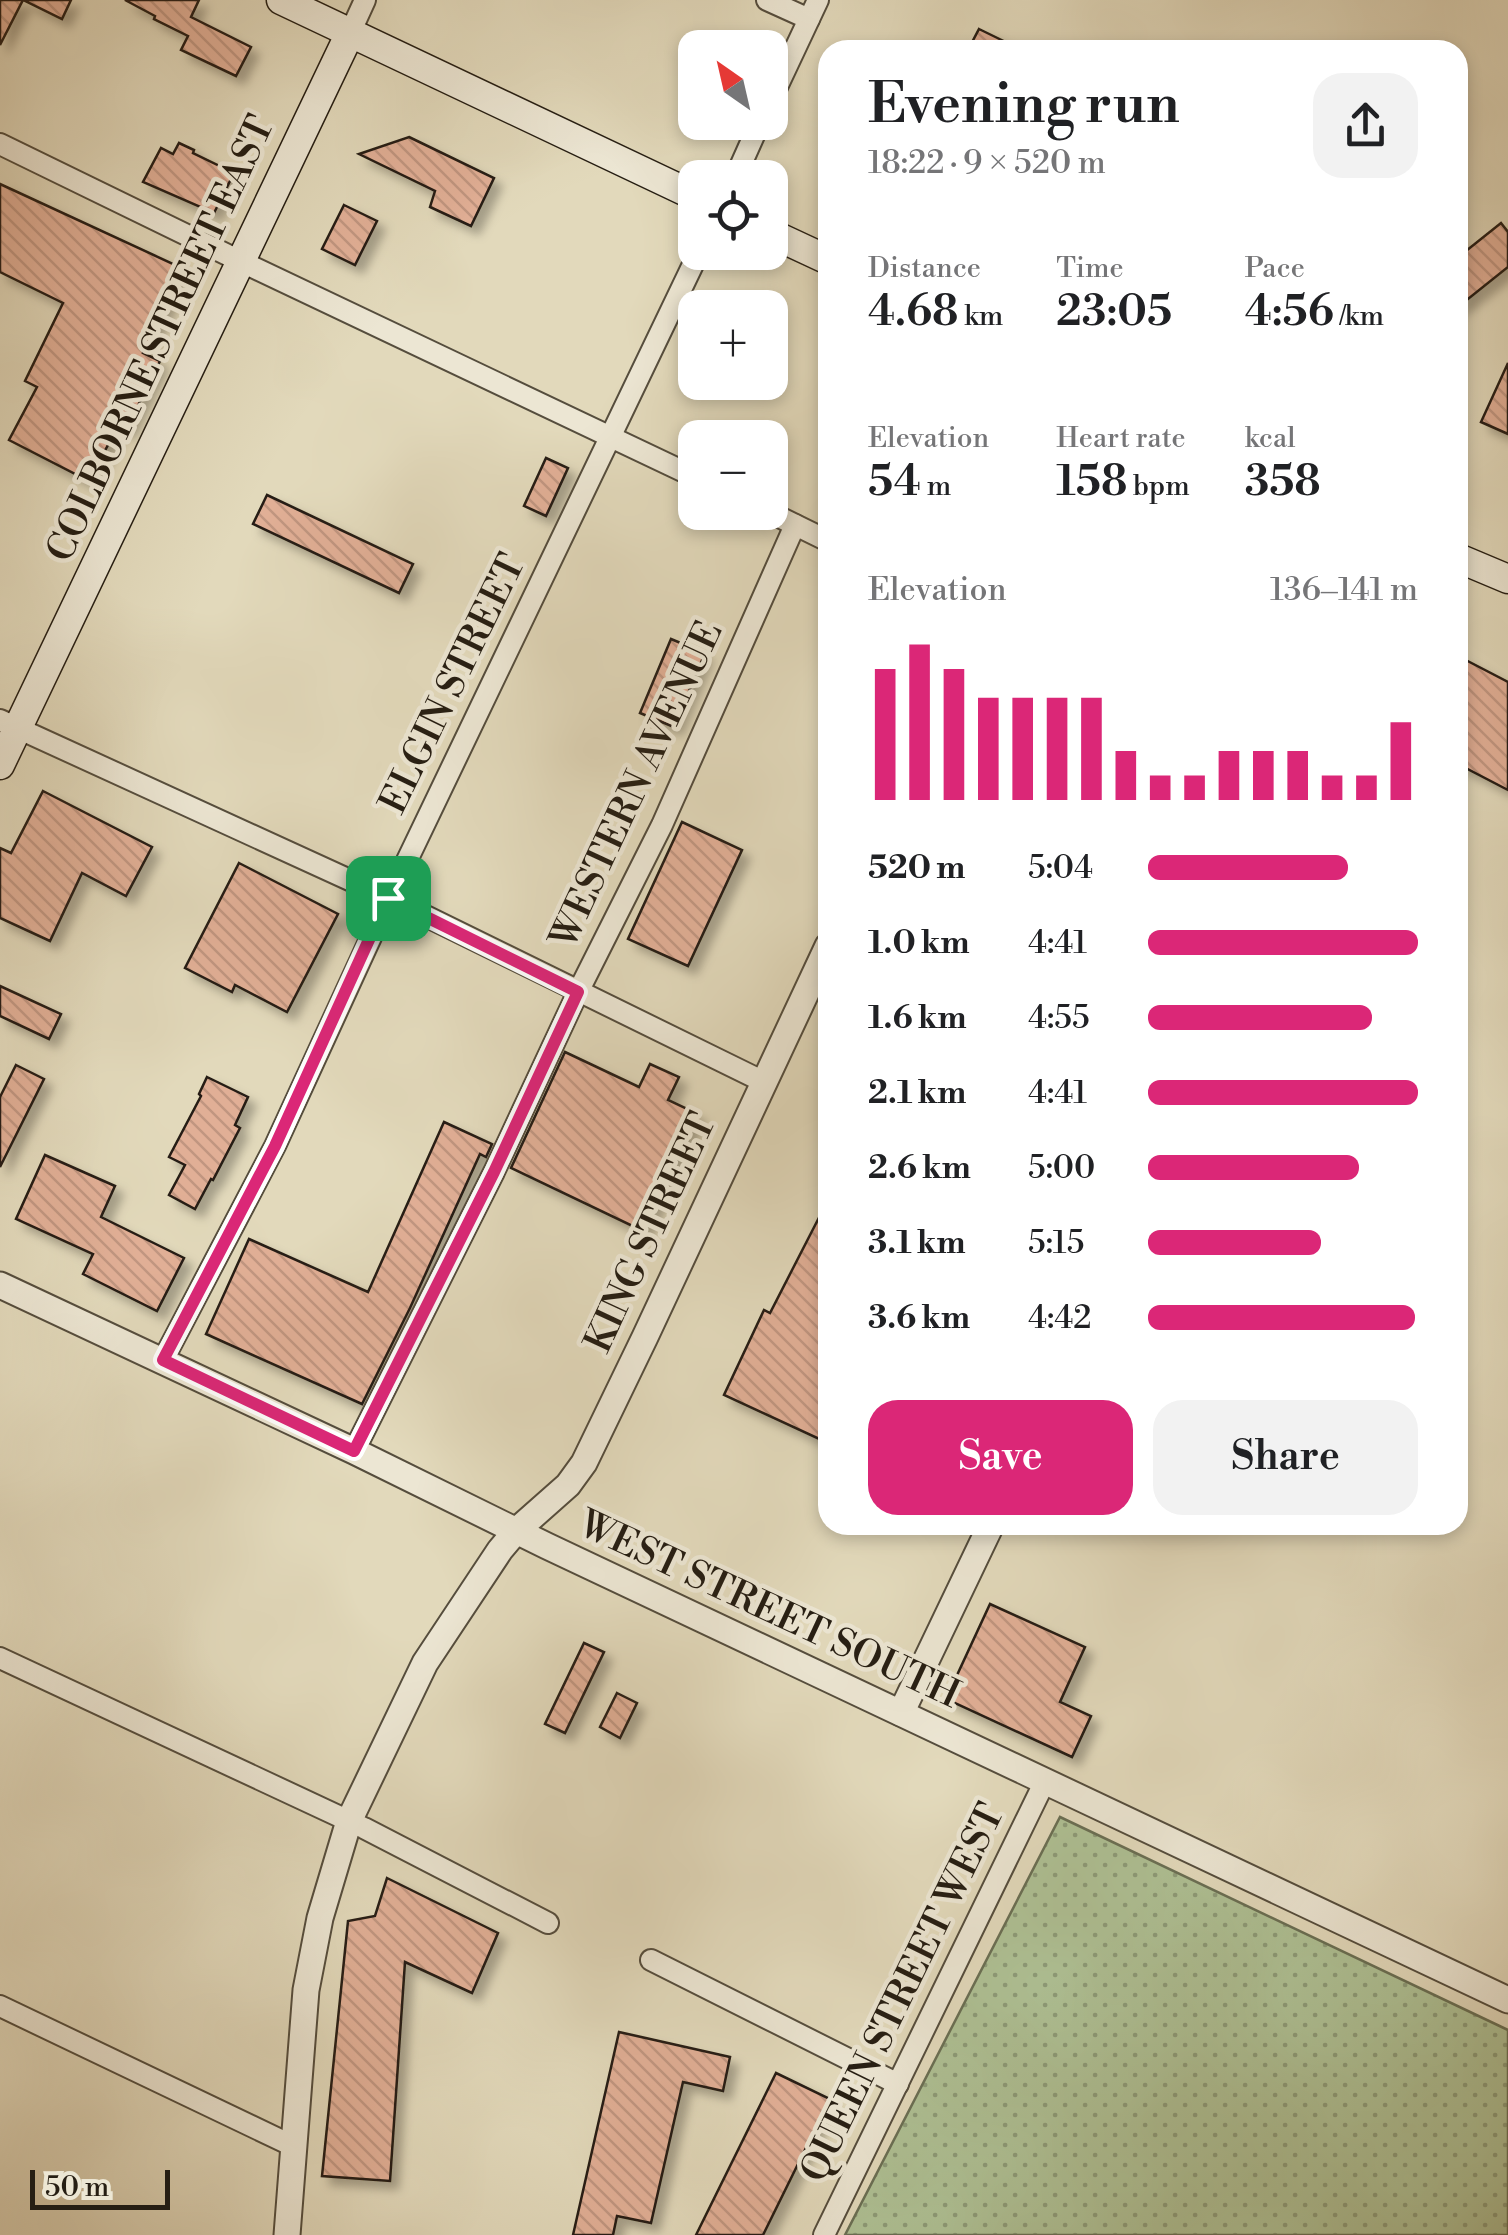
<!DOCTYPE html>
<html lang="en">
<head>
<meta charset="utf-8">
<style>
  body { margin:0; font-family:"Libre Bodoni",serif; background:#f2f2f2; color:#202124; height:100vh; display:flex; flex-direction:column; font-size:38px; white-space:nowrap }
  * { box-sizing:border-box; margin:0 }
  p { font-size:32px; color:#757577 }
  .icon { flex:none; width:55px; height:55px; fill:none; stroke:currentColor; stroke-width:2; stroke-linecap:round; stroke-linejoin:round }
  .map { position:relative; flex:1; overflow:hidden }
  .panel { position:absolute; left:818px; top:40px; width:650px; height:1495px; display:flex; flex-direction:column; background:#fff; border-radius:30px; box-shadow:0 5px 15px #0003 }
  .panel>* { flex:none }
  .needle { width:65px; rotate:326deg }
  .tools { position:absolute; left:678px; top:30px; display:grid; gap:20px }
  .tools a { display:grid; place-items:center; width:110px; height:110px; border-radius:20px; background:#fff; box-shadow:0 5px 15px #0003; font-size:50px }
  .scale { position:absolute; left:30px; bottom:25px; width:140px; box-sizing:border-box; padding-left:10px; border:5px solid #261e13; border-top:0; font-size:28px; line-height:35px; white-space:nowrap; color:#261e13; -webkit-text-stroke:8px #ece6d3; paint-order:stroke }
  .pin { position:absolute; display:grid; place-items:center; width:85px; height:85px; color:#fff; margin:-42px; border-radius:20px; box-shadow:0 5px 15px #0006 }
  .round { display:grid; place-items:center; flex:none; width:105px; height:105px; border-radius:30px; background:#f2f2f2 }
  .overview { display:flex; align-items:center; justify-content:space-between; height:170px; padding:0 50px }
  h1 { font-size:55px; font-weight:600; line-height:75px }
  .metrics { display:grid; grid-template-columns:repeat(3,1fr); gap:15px; height:170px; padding:10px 50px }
  .metrics div { display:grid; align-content:center }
  .metrics b { font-size:42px; font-weight:600 }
  .metrics small { font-size:28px; font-weight:400 }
  .metrics p { font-size:28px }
  .chart { height:280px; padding:20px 50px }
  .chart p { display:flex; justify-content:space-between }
  .chart svg { width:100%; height:180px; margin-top:10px; stroke:#db2777; stroke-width:6 }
  .primary-button { display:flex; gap:20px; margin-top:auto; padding:20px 50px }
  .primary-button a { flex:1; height:115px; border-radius:30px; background:#db2777; color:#fff; font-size:40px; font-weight:600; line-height:115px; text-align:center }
  .primary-button a+a { background:#f2f2f2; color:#202124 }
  ul { padding:0 50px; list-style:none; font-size:32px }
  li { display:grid; grid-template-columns:160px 120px 1fr; align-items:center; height:75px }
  li i { height:25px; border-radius:12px; background:#db2777 }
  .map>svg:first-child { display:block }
</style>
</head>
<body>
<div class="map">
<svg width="1508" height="2235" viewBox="0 0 1508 2235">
  <defs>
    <pattern id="park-dots" width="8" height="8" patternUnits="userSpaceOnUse" patternTransform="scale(2.5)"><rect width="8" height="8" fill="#aec094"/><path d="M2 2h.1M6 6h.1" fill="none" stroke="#8d9b78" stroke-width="1.8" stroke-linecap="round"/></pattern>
    <pattern id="building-back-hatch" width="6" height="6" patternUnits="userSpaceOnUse" patternTransform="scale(2.5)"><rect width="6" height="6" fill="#e1af96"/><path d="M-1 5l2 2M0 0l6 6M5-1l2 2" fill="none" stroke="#c19680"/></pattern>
    <filter id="shadow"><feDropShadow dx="8" dy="8" stdDeviation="5" flood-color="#0004"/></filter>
  </defs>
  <rect width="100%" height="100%" fill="#e2d9bb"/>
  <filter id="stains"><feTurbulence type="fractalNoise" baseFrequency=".002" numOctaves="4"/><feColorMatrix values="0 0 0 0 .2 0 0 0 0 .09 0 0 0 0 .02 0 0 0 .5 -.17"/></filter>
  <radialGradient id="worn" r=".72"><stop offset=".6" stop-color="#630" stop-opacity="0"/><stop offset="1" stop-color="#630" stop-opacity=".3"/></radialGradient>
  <!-- park -->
  <path fill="url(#park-dots)" stroke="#6a6f54" stroke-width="2.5" d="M1060,1817L1508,2030V2235H845Z"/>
  <!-- building -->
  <g fill="url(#building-back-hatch)" stroke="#261e13" stroke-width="2.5" filter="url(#shadow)">
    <path d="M0,0H71L62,19L23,0L0,45Z"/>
    <path d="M125,0H199L191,17L251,47L236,76L181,50L188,36L154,19L155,16Z"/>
    <path d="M979,29L1022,50H968Z"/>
    <path d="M409,137L494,178L471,226L430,207L435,191L359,154Z"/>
    <path d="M179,143L194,150L193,153L234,173L214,213L143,182L161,148L173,154Z"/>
    <path d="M0,184L184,269L143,353L160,361L126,430L118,426L89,481L9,440L37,387L25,381L63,303L0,272Z"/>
    <path d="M344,205L377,221L355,265L322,249Z"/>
    <path d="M1501,223L1508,232V267L1458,307V240L1466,251Z"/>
    <path d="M1508,363V434L1481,422Z"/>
    <path d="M546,458L568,468L546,516L524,506Z"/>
    <path d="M267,495L413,564L399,593L253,524Z"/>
    <path d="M671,639L705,653L674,727L640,713Z"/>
    <path d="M1458,656L1508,682V790L1458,764Z"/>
    <path d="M43,791L152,847L126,896L82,873L50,941L0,918V848L11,853Z"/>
    <path d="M682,822L742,850L688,966L628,939Z"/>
    <path d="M239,863L338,914L287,1012L235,985L232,992L185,968Z"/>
    <path d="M0,986L61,1014L49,1039L0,1016Z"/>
    <path d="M565,1052L639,1087L650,1064L679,1077L668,1100L698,1114L643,1231L511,1168Z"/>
    <path d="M16,1065L44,1079L0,1167V1097Z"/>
    <path d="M207,1077L248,1097L235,1125L240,1128L213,1180L211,1179L195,1209L169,1195L185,1165L169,1157L201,1096L199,1094Z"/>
    <path d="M444,1122L492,1144L486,1157L480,1154L410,1308L362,1404L206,1334L249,1239L368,1292Z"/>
    <path d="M45,1155L115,1186L101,1217L184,1258L157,1311L83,1274L93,1254L16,1219Z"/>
    <path d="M828,1200V1443L724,1395L764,1310L770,1313Z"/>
    <path d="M990,1604L1085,1647L1060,1702L1091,1716L1072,1757L946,1699Z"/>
    <path d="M584,1643L604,1652L565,1733L545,1724Z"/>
    <path d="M617,1693L637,1703L620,1738L600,1727Z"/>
    <path d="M387,1878L498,1933L472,1993L405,1962L390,2181L322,2176L348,1921L375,1916Z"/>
    <path d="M619,2032L730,2057L723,2091L683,2082L651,2223L617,2216L613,2235H573Z"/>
    <path d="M776,2073L830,2099L763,2235H696Z"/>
  </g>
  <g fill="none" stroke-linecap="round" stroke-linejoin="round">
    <!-- minor casing -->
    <g stroke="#554d3d" stroke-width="24">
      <g id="minor">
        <path d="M767,0L809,19"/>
        <path d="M350,33L365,0"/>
        <path d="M770,102L818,0"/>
        <path d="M0,144L240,261L695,477"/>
        <path d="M735,178L760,122"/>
        <path d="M769,512L828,541"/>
        <path d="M0,720L389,898L764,1082"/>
        <path d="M163,1360L275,1146L389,898L699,252"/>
        <path d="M354,1451L494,1172L578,992L662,825L795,525"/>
        <path d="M0,1658L364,1828L548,1923"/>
        <path d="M651,1960L898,2084"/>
        <path d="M0,2006L293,2146"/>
        <path d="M824,2235L1045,1781"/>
      </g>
    </g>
    <!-- tertiary casing -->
    <g stroke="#554d3d" stroke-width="29">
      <g id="tertiary">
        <path d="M0,1285L354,1451L547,1546L1508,2000"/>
        <path d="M901,1713L991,1525"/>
        <path d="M287,2235L306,1990L320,1918L349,1821L425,1663L500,1550L516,1531L568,1485L584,1463L645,1337L828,946"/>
      </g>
    </g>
    <!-- secondary casing -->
    <g stroke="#261e13" stroke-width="31">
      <g id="secondary">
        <path d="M281,0L695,196"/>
        <path d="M770,233L828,260"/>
        <path d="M1458,558L1508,579"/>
        <path d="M0,765L350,33"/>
      </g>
    </g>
    <!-- minor -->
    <use href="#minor" stroke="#ece6d3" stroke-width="20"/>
    <!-- tertiary -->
    <use href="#tertiary" stroke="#ece6d3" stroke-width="25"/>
    <!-- secondary -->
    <use href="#secondary" stroke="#ece6d3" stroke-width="28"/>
  </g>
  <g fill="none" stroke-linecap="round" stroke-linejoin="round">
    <!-- route casing -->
    <g stroke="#fff" stroke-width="20">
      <path id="route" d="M388,898L578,992L494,1172L354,1451L163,1360L275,1146Z"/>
    </g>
    <!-- route -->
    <use href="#route" stroke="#db2777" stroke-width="12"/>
  </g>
  <g text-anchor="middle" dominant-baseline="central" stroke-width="9" stroke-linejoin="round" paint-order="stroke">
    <!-- street labels -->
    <g font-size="38" fill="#261e13" stroke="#ece6d3">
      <text transform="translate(161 339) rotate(-65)">COLBORNE STREET EAST</text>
      <text transform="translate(453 684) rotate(-64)">ELGIN STREET</text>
      <text transform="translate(637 785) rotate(-65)">WESTERN AVENUE</text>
      <text transform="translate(651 1233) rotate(-65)">KING STREET</text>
      <text transform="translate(769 1610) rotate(25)">WEST STREET SOUTH</text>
      <text transform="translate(903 1993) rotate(-64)">QUEEN STREET WEST</text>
    </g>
  </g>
  <rect width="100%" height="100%" filter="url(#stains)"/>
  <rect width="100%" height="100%" fill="url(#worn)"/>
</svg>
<div class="tools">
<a><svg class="needle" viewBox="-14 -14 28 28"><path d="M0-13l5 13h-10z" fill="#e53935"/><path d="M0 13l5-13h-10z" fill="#757577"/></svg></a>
<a><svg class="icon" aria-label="locate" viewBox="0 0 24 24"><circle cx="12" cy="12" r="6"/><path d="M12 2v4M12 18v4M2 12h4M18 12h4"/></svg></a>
<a>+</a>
<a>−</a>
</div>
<div class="scale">50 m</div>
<div class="pin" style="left:388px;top:898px;background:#1e9e55"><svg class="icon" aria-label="arrive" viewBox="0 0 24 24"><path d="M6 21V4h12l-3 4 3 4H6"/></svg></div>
<section class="panel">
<div class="overview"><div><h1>Evening run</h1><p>18:22 · 9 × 520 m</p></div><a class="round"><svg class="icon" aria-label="share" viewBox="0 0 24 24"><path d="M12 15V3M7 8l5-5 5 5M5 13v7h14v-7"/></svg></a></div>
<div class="metrics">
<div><p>Distance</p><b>4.68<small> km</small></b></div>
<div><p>Time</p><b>23:05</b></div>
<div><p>Pace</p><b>4:56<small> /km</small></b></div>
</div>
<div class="metrics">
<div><p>Elevation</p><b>54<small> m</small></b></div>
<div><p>Heart rate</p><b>158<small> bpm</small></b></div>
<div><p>kcal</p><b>358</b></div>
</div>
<div class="chart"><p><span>Elevation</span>136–141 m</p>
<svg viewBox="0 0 160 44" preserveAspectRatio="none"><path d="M5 44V12M15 44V6M25 44V12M35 44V19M45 44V19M55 44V19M65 44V19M75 44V32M85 44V38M95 44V38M105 44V32M115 44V32M125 44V32M135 44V38M145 44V38M155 44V25"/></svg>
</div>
<ul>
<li><b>520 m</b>5:04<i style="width:74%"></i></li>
<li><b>1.0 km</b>4:41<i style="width:100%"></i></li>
<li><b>1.6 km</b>4:55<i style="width:83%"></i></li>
<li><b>2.1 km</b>4:41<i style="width:100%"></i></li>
<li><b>2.6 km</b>5:00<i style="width:78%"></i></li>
<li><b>3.1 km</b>5:15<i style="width:64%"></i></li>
<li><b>3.6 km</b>4:42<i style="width:99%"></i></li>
</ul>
<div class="primary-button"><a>Save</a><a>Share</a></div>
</section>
</div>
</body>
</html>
